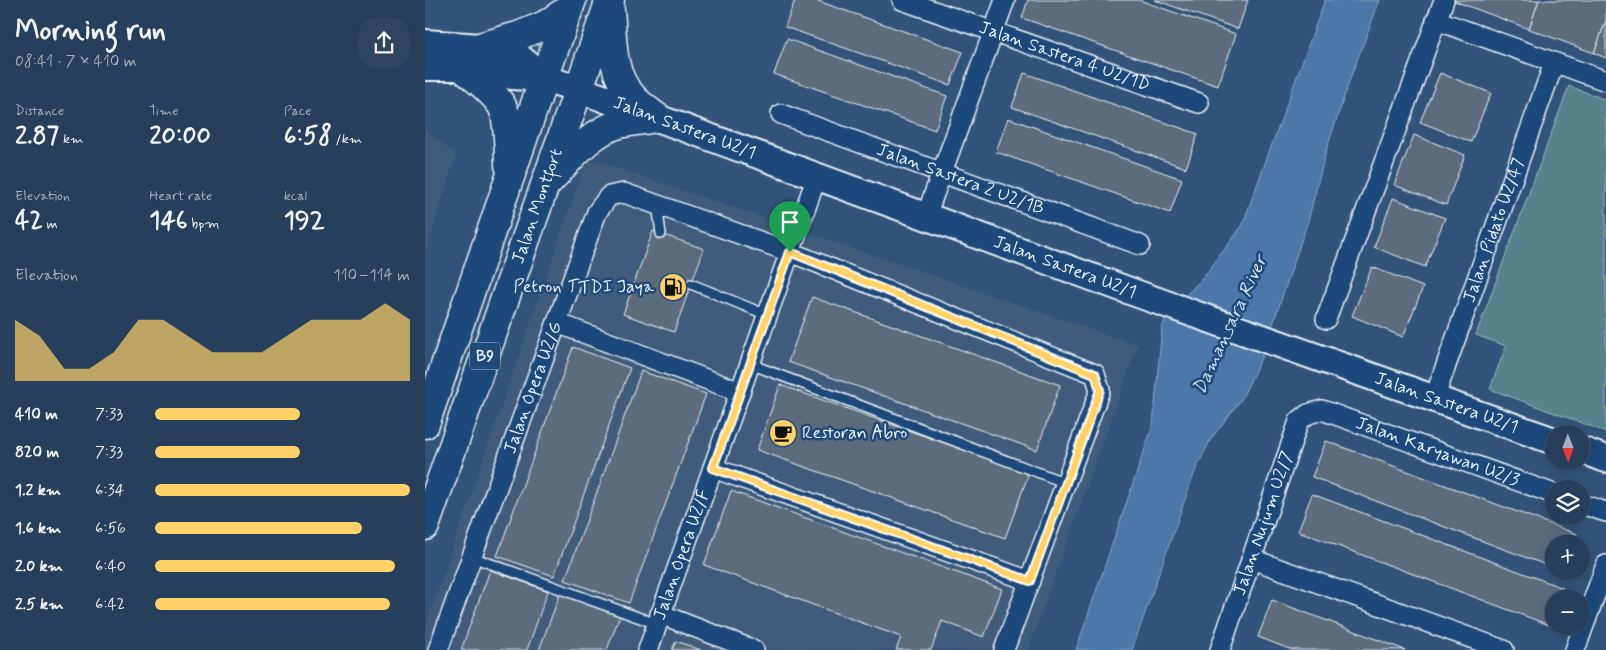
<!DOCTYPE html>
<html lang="en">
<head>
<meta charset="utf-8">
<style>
  body { margin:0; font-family:Mynerve,sans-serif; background:#2e4662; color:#f1f3f6; height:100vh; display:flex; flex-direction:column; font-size:19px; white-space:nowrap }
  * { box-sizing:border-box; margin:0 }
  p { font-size:16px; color:#a4afbb }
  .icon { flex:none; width:28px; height:28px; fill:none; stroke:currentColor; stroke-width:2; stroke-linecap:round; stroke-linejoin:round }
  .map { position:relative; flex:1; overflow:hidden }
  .side { display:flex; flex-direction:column; background:#263f5c; width:425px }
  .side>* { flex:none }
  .needle { width:32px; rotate:179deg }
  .buttons { position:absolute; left:1120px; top:425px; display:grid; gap:10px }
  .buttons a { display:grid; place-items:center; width:45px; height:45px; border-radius:50%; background:#263f5c; box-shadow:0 2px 12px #0003,0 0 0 1px #425872; font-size:25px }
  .pin { position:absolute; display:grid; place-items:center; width:42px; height:42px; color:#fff; margin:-51px -21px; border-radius:50% 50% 50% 0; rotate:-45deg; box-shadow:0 0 5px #0007 }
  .pin .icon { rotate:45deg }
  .round { display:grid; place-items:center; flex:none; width:52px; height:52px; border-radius:20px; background:#2e4662 }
  .head { display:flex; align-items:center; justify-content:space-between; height:85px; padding:0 15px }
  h1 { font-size:28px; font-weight:700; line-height:38px }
  .metrics { display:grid; grid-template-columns:repeat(3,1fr); gap:8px; height:85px; padding:5px 15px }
  .metrics div { display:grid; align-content:center }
  .metrics b { font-size:25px; font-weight:700 }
  .metrics small { font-size:14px; font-weight:400 }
  .metrics p { font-size:14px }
  .chart { height:140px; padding:10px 15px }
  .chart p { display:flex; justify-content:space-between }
  .chart svg { width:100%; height:90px; margin-top:5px; fill:#ffd166; opacity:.7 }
  ul { padding:0 15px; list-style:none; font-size:16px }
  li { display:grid; grid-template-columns:80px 60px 1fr; align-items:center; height:38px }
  li i { height:12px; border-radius:6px; background:#ffd166 }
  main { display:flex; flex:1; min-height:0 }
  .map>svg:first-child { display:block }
</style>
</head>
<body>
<main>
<section class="side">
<div class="head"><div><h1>Morning run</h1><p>08:41 · 7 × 410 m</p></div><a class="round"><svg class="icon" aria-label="share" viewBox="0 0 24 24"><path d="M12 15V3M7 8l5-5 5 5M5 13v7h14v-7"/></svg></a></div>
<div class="metrics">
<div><p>Distance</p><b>2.87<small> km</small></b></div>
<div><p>Time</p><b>20:00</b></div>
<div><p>Pace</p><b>6:58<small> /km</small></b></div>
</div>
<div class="metrics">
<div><p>Elevation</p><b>42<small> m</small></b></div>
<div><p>Heart rate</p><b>146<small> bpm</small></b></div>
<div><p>kcal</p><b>192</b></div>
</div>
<div class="chart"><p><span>Elevation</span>110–114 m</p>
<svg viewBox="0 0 160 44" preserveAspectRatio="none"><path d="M0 44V14L10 22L20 38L30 38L40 30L50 14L60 14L70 22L80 30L90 30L100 30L110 22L120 14L130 14L140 14L150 6L160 14V44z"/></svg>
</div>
<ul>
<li><b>410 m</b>7:33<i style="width:57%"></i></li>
<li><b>820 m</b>7:33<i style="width:57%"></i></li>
<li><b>1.2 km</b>6:34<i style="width:100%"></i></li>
<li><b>1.6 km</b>6:56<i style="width:81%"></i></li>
<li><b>2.0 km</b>6:40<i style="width:94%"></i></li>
<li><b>2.5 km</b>6:42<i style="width:92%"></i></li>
</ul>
</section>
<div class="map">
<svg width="1181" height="650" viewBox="0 0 1181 650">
  <rect width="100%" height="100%" fill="#32547b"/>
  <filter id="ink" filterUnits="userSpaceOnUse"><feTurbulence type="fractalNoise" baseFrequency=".02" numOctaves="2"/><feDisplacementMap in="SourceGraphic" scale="10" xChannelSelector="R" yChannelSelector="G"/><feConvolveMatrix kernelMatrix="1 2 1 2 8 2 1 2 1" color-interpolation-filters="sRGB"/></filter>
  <g filter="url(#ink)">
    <!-- built -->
    <g fill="#3f5b7b">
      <path d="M0,129L31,155L0,253Z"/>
      <path d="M162,158L713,345L603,650H0V628Z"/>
    </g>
    <!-- green -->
    <path fill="#55828b" stroke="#9ebac2" d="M1144,86L1181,100V432L1065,389L1081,346L1051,335Z"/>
    <!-- water -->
    <path fill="#4b78a7" stroke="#8aa8c7" d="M900,0H955L926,76L901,151L883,221L837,356L817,398L786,439L770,471L707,650H651L728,425L737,327L743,313L778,278L817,226Z"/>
    <!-- building -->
    <g fill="#5d6c7c" stroke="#e8f1f8">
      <path d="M370,0H390L538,52L525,85L360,27Z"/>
      <path d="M603,0H714L811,34L793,86L597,18Z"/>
      <path d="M730,0H823L813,29Z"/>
      <path d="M1027,0H1114L1104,29Z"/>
      <path d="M1114,0H1181V21L1169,53L1104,29Z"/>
      <path d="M1181,21V58L1169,53Z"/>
      <path d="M362,39L522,96L510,130L349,74Z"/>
      <path d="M599,73L773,134L761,168L587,107Z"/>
      <path d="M1015,73L1066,93L1046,142L995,122Z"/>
      <path d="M583,118L757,179L745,213L571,152Z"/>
      <path d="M989,135L1040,155L1021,205L969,185Z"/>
      <path d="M968,198L1020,218L1000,267L949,247Z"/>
      <path d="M228,231L279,249L249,332L198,314Z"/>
      <path d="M947,267L998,287L978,337L927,316Z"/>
      <path d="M387,297L635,385L612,450L363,362Z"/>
      <path d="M148,347L205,368L129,576L72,556Z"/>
      <path d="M216,371L281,394L204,603L140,580Z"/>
      <path d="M355,385L604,473L580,538L332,450Z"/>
      <path d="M901,441L1152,534L1149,544H1129V568L887,477Z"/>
      <path d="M306,491L577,589L559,637L517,621L506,650H471L476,637L279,565Z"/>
      <path d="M887,494L1138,588L1134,599H1129V612L1124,625L873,531Z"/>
      <path d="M65,570L123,591L102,650H36Z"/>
      <path d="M135,594L195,615L182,650H114Z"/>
      <path d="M847,600L980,650H867L833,637Z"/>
      <path d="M251,641L276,650H247Z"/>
    </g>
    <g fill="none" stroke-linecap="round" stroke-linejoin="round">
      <!-- lane casing -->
      <g stroke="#e8f1f8" stroke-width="12">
        <g id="lane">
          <path d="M232,204L236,234"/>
          <path d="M266,284L342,315"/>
          <path d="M325,364L641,483"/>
          <path d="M47,557L232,624"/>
        </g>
      </g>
      <!-- street casing -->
      <g stroke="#e8f1f8" stroke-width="22">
        <g id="street">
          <path id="s1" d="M477,0L774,103"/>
          <path d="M1011,20L1181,81"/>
          <path id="s2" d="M356,114L715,245"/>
          <path d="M501,216L580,0"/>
          <path d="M901,319L1019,0"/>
          <path d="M132,323L315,392"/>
          <path id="s3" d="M1009,399L1129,63"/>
          <path d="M288,468L605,581"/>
          <path d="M1156,504L1181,512"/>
          <path d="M827,559L1079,650"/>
          <path d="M235,614L329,650"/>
          <path id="s4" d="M13,650L172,212L184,196L199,193L365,252L670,374L675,390L579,650"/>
          <path id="s5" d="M223,650L392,176"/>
          <path id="s6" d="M795,650L874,421L883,414L897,410L1129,494"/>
          <path d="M1150,650L1181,565"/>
        </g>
      </g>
      <!-- secondary casing -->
      <g stroke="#e8f1f8" stroke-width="30">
        <g id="secondary">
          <path d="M0,43L55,47L94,57L119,78"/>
          <path id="s7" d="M0,67H37L87,76L119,78L153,89L713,294L1129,441"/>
          <path d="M1156,450L1181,459"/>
        </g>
      </g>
      <!-- primary casing -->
      <g stroke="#e8f1f8" stroke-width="31">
        <g id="primary">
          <path d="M185,10C188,38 185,73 206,95C213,104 224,111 233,118"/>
          <path d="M55,47L93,36L120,25L144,9"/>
          <path d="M37,67C50,79 68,91 77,106C83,116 84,152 84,165"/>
          <path d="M125,180C145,159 165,132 194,124C207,121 220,120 233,118"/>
          <path d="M0,424L119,78L147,0"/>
          <path id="s8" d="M0,526L185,0"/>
        </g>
      </g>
      <!-- lane -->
      <use href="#lane" stroke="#1f4a7a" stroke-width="9"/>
      <!-- street -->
      <use href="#street" stroke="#1f4a7a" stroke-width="19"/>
      <!-- secondary -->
      <use href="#secondary" stroke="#1f4a7a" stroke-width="26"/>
      <!-- primary -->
      <use href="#primary" stroke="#1f4a7a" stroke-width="28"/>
    </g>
  </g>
  <g fill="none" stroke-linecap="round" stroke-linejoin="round" filter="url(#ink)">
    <!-- route casing -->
    <g stroke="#fff" stroke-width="10">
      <path id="route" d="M365,252L670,374L675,390L605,581L288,468Z"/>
    </g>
    <!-- route -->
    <use href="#route" stroke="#ffd166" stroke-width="6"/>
  </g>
  <!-- icons -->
  <defs>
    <g id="fuel-disc" transform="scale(1.4375)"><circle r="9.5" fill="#ffd166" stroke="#1f4a7a"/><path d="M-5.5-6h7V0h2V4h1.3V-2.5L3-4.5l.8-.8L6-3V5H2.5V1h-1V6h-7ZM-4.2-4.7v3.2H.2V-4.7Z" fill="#111"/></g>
    <g id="cafe-disc" transform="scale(1.4375)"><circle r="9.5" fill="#ffd166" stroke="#1f4a7a"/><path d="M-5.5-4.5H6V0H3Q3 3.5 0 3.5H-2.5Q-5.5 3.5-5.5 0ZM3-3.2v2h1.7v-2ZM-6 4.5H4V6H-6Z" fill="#111"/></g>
  </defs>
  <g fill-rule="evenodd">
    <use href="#fuel-disc" x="248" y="287"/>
    <use href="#cafe-disc" x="358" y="433"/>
  </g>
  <g text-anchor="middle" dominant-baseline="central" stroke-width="5" stroke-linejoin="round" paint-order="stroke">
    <!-- shield labels -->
    <rect fill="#1f4a7a" stroke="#acbfd2" stroke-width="1" x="45" y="342.5" width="30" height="27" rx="4"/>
    <g font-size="16" font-weight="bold" fill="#e8f1f8">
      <text x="60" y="356">B9</text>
    </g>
    <!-- street labels -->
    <g font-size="18" fill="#e8f1f8" stroke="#1f4a7a">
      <text stroke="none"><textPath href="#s1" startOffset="172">Jalan Sastera 4 U2/1D</textPath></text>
      <text stroke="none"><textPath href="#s7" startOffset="269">Jalan Sastera U2/1</textPath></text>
      <text stroke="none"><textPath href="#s2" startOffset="191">Jalan Sastera 2 U2/1B</textPath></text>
      <text stroke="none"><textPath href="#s8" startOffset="339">Jalan Montfort</textPath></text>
      <text stroke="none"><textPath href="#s3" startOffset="179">Jalan Pidato U2/47</textPath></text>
      <text stroke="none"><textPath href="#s7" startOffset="674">Jalan Sastera U2/1</textPath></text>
      <text stroke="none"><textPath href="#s4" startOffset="279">Jalan Opera U2/G</textPath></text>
      <text stroke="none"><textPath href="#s7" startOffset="1079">Jalan Sastera U2/1</textPath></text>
      <text stroke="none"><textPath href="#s6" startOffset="391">Jalan Karyawan U2/3</textPath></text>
      <text stroke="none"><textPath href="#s6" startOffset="134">Jalan Nujum U2/7</textPath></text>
      <text stroke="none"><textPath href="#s5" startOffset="101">Jalan Opera U2/F</textPath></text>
    </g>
    <!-- poi labels -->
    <g font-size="18" fill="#e8f1f8" stroke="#1f4a7a" text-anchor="end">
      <text x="229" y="287">Petron TTDI Jaya</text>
      <text x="377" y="433" text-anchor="start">Restoran Abro</text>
    </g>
    <!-- water labels -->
    <g font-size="19" font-style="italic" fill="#d0dfec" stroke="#1f4a7a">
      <text transform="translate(805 325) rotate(-65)">Damansara River</text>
    </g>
  </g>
</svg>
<div class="buttons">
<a><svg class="needle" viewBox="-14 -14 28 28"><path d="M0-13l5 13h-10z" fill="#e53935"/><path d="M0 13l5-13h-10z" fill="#a4afbb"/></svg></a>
<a><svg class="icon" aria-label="layers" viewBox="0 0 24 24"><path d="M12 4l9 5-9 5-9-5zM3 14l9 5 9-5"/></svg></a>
<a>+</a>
<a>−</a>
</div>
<div class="pin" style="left:365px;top:252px;background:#1e9e55"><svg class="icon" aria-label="arrive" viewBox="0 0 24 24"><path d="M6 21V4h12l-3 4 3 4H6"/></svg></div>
</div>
</main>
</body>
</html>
